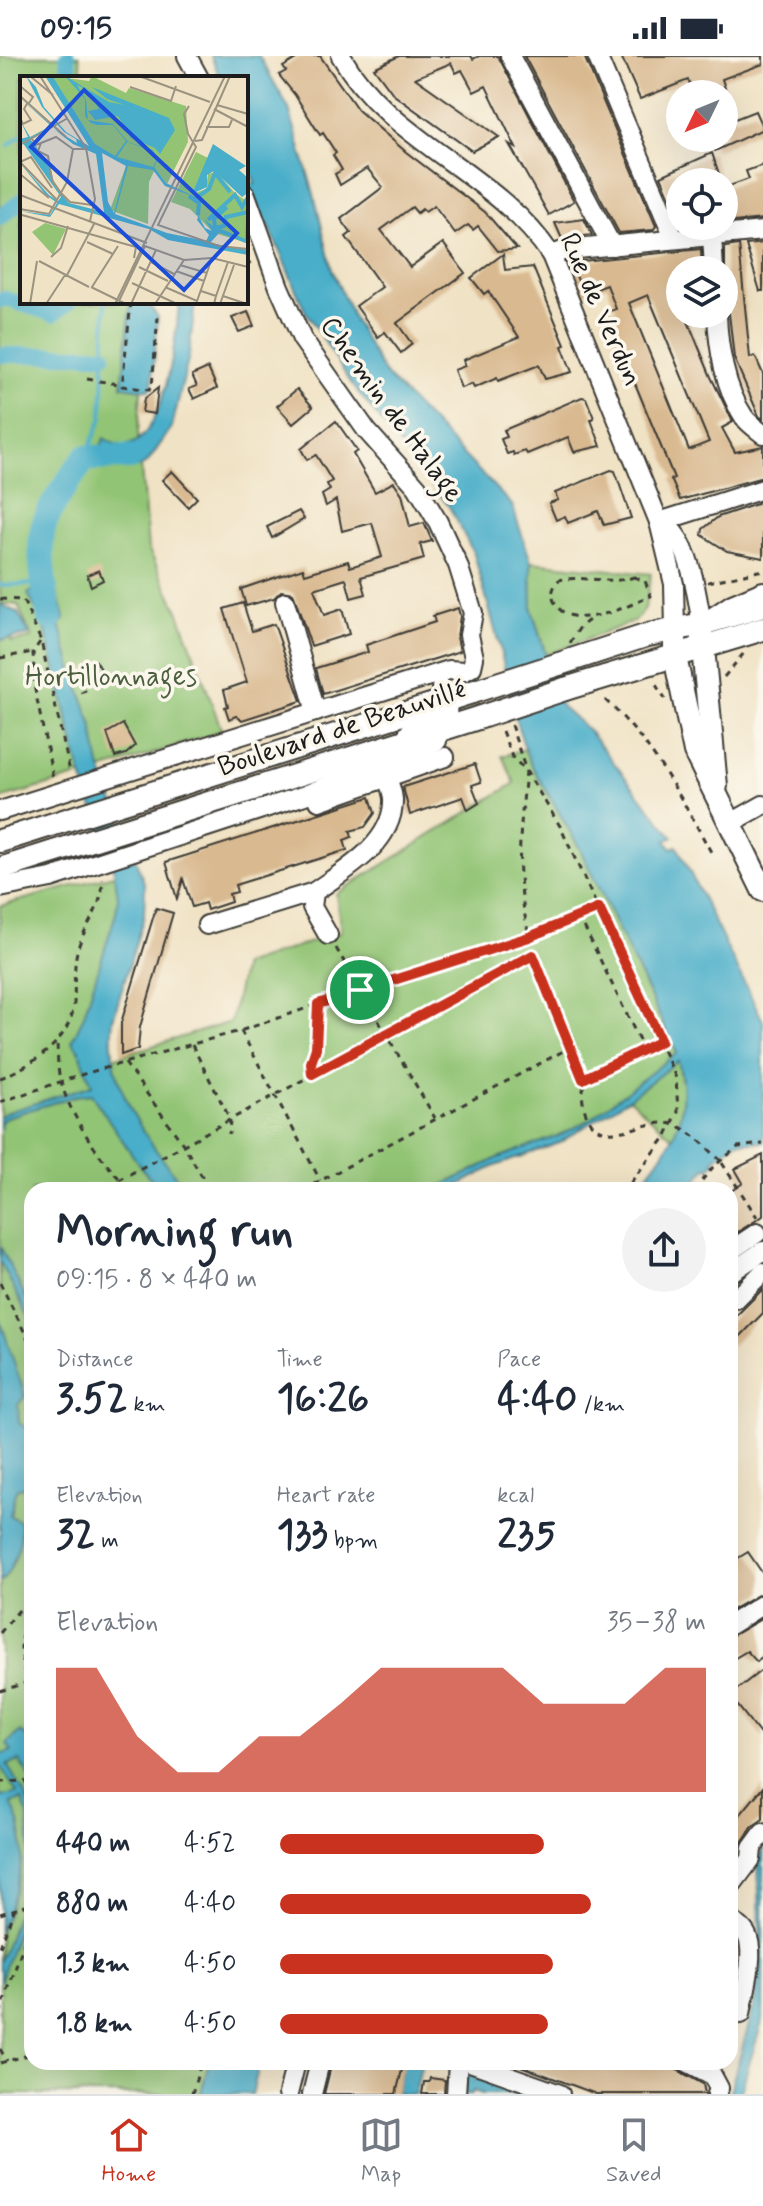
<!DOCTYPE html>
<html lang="en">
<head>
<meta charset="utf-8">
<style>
  body { margin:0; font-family:Mynerve,sans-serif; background:#f2f2f3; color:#1f2937; height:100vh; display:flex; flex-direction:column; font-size:30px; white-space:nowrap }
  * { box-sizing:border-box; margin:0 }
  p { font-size:26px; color:#747a83 }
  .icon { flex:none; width:44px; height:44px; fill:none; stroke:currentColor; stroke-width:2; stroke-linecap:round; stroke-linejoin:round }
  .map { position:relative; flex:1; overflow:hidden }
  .sheet { position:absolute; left:24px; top:1126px; width:714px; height:888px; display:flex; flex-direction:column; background:#fff; border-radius:24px; box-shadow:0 8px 32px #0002 }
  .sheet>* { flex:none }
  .needle { width:52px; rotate:227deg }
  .buttons { position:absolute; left:666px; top:24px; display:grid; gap:16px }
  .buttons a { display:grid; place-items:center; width:72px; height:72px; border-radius:50%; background:#fff; box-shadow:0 8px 32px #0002; font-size:40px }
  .pin { position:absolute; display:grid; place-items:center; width:68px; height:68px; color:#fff; margin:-34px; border:4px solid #fff; border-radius:50%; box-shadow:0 2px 8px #0007 }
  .round { display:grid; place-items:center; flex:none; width:84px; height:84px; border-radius:42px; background:#f2f2f3 }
  .overview { display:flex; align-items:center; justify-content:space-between; height:136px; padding:0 32px }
  h1 { font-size:44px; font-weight:800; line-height:60px }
  .figures { display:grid; grid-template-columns:repeat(3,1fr); gap:12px; height:136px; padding:8px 32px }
  .figures div { display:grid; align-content:center }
  .figures b { font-size:40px; font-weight:800 }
  .figures small { font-size:22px; font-weight:400 }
  .figures p { font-size:22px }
  .chart { height:224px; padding:16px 32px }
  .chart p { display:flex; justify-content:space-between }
  .chart svg { width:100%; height:144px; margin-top:8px; fill:#c8321e; opacity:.7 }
  ul { padding:0 32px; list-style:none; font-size:26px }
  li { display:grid; grid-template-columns:128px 96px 1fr; align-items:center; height:60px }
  li i { height:20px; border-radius:10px; background:#c8321e }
  .status { display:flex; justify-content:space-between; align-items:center; height:56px; padding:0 40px; background:#fff; direction:ltr }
  .status svg { height:22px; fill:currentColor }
  .dock { display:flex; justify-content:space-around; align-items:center; height:112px; border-top:2px solid #e0e1e3; background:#fff; font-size:22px; color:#747a83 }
  .dock a { display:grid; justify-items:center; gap:4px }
  .dock .active { color:#c8321e }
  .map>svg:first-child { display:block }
</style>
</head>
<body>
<div class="status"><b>09:15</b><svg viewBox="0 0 49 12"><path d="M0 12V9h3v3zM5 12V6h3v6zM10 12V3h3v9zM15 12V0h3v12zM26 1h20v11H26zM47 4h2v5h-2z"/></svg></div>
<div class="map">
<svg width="763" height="2038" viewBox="0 0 763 2038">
  <rect width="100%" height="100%" fill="#fbf7ec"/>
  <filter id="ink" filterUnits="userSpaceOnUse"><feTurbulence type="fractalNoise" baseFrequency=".0125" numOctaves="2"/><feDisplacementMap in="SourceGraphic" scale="16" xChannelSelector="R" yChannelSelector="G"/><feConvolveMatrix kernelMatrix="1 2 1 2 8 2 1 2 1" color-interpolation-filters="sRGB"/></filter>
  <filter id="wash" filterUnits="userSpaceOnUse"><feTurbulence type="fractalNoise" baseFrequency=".006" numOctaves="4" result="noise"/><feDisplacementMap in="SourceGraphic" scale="32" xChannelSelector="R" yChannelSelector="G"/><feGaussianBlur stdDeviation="1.8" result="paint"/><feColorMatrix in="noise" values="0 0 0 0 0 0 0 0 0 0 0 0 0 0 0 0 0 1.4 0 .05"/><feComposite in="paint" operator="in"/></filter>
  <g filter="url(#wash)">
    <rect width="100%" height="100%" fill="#f0e2c4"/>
    <!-- green -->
    <g fill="#92c474" stroke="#577048" stroke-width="2">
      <path d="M0,0H79L83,22H22V246H148L138,377L148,492L179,557L222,675L118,709L0,743V584L10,582L12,586L32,582L18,549L0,547Z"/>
      <path d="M531,506L651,518L645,552L635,565L546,599L532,554Z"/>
      <path d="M525,693L529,705L579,791L677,997L684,1039L683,1054L673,1082L624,1038L589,1064L561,1079L498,1102L434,1134H32V2006H209L201,2038H0V850L120,817L125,848L93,1008L231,966L243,909L341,876L336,838L515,727L502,700Z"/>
    </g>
    <!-- water -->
    <g fill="#49aec9" stroke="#326572" stroke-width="2">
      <path d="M211,0H259L289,53L314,138L332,214L352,260L384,317L512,449L531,506L532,554L561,650L587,673L673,781L666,785L672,792L677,790L763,965V1086H737L714,1104L715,1107L710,1112L707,1111L688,1134H634C670,1095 693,1059 678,1005L628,1043L559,1087L493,1111L450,1134H434L498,1102L561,1079L589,1064L677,997L579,791L529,705L516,665L500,592L474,498L450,452L351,327L304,253L268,168L246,169V130L255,128L246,97V22H220Z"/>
      <path d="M131,246H150V250L158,261L152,330L149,334L122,330Z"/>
      <path d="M179,246H195L189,300L172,371L148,406L140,411L103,410L93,413L104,382C162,423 177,277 179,246Z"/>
      <path d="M52,520L65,564L60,568L73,615L92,668L100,710L145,829L144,860L113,963C104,1029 147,1085 187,1134H162L142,1113L91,1038L75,1040L7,1061L1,1066L0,1076V1061L5,1057L92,1029L79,995L72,985L83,962L116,857L118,841L114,815L81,717L45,572L28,538Z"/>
      <path d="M0,548L18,557L30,579L0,584Z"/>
      <path d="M0,1190L32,1254V1267L0,1206Z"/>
      <path d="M0,1263L25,1340L18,1349L19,1367L28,1373L32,1385L26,1430L16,1433L10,1460C14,1462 17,1462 20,1467C25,1479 11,1519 0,1526Z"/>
      <path d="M19,1676L32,1683V1724L19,1705L7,1709L26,1740L32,1756V1829L0,1927V1906L23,1841L30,1810L28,1759L22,1744L11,1747C35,1790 16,1834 0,1876V1739L2,1741L17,1737L0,1709V1699L12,1695L7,1688Z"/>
      <path d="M763,1792V1963L740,2038H729L756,1943L760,1876L758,1803Z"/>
      <path d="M209,2006H260L252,2038H201Z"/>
      <path d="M404,2006H422L415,2038H396Z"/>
      <path d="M465,2016L475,2019V2022L520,2038H483L473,2035L472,2038H464Z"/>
    </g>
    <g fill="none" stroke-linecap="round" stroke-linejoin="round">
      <!-- stream -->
      <g stroke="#49aec9" stroke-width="4">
        <path d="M9,89L22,79"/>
        <path d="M85,402L102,362L106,246"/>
        <path d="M0,529L44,528"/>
      </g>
      <!-- canal -->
      <g stroke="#49aec9" stroke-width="16">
        <path d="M67,0L71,22"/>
        <path d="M0,162L22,144"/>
        <path d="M0,244L6,243L53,258L69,246"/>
        <path d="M0,299H104"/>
      </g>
      <!-- river -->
      <path stroke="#49aec9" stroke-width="26" d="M50,561C45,542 38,492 43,473C47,454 73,418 85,402L130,401"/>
    </g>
    <g id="blocks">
      <!-- building -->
      <g fill="#d9b990" fill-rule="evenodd">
        <path d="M301,0H320L358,54L406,96L485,156L517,193L498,195L478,170L473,174L468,169L455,178L434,150L425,156L422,153L417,157L412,151L381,174L410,211L443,187L465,217L397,267L412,288L401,297L385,276L378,281L356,250L382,231L346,181L351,177L341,163L383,131L367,112L340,129L335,118L342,114L333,99L336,97L323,77L320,79L295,39L279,19L286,15L283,11Z"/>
        <path d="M399,0H471L473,3L479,0H498L574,145L549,159L509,88L516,92L486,30L474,36L462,14L456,17L451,7L415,22L499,81L472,95L394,39L374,12Z"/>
        <path d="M524,0H584L656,170L653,174L619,177Z"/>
        <path d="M621,0H763V8L722,23L735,63L755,55L763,73L715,95L710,82H724V38H694L688,24L640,43Z"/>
        <path d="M712,97L719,118L699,126H680V165L661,120Z"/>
        <path d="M763,109V163L724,167V145L727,144L724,132L749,123L746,115Z"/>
        <path d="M584,163L592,179L562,183L555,167Z"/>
        <path d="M763,187V235H760L746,189Z"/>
        <path d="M739,189L750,302L755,300L763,318V363L759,360L734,302L729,257L725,250V191Z"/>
        <path d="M701,193L702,214H680V258H685L711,321L733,366L722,372L735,396L763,390V421L680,444L671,423L674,422L606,257L616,253L607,229L583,238L571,206ZM648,239L709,386L689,394L629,247Z"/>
        <path d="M503,198L505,214L533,211L565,289L562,290L572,316L545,323L539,309L498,325L497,322L474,332L472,328L461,332L454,314L465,310L463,304L519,281L488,235L484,238L471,222Z"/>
        <path d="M248,256L254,270L239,276L232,262Z"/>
        <path d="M208,312L217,332L194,343L189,333L197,330L192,319Z"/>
        <path d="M158,332L155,358L142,356L144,343Z"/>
        <path d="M297,333L313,351L293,368L277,350Z"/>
        <path d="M582,341L586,342L594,362L591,364L601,390L574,396L568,381L527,398L525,395L514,399L513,396L507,398L501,383L507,381L504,374Z"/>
        <path d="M336,365L357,395L353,398L375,436L394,426L402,438L410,471L424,467L432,485L420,488L424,503L361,521L366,538L351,542L346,523L314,533L324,559L342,553L349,578L311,590L293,537L281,535L274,542L246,550L241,533L303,512L305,518L348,505L350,511L382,501L372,467L342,475L336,444L326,450L322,439L330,434L327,428L332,425L316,399L307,404L301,393Z"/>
        <path d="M611,414L615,415L631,462L604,469L598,455L568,467L565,460L556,464L549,447L558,444L555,437Z"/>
        <path d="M172,415L197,442L188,451L162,424Z"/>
        <path d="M763,446V502L727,495L702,479L703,473L718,461Z"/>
        <path d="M299,455L304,463L272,482L267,471Z"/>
        <path d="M99,514L103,524L91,530L87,519Z"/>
        <path d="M243,547L252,575L274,568L301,645L242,664L236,660L229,663L225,651L228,650L224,634L247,626L224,553Z"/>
        <path d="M458,552L460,560L457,581L460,595L323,638L316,612L368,596L366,589L435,566L433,560Z"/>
        <path d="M96,605L102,615L89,624L83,614Z"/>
        <path d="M123,668L135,690L126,698L115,701L107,677Z"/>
        <path d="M475,708L481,726L472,729L479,747L468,754L463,741L410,759L403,731Z"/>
        <path d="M370,741L375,757L365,771L350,775L352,781L344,784L347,794L235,829L237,836L229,838L231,846L207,854L205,847L192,851L183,823L177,843L166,806Z"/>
        <path d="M156,852L173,857L140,971L138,993L121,999V967Z"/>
        <path d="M763,1099V1160L730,1181V1136L743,1127L735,1113Z"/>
        <path d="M763,1233V1257L730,1291V1266Z"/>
        <path d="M748,1496L763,1518V1536L730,1555V1507Z"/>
        <path d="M763,1562V1599L757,1606L747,1595L730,1605V1581Z"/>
        <path d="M763,1613V1682L738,1650L730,1657V1639Z"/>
        <path d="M763,1731V1763L753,1770L730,1804V1771Z"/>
        <path d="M332,2006H404L396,2038H324Z"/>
        <path d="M510,2006H663L703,2028L705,2038H596Z"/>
        <path d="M430,2022L445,2024L444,2038H422L424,2026H429Z"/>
      </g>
    </g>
  </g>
  <g filter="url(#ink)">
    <use href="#blocks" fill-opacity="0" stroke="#3c3a35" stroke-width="2"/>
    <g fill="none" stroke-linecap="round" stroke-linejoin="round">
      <!-- minor casing -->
      <g stroke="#3c3a35" stroke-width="22">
        <g id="minor">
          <path d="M187,0L199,22"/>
          <path d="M341,0C390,86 497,117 551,199L659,466L674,528L675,574"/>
          <path d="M510,0L612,190"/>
          <path d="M597,0L674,182"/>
          <path d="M712,179L714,214"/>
          <path d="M551,199L566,194L763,175"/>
          <path d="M717,258C718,291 725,333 744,361C749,368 757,373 763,378"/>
          <path d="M659,466C664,469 671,472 674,477C692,499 697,541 702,568L732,548L763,535"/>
          <path d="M659,466L763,433"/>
          <path d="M285,546L316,656"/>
          <path d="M403,685L414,670L447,660L448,644L441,632"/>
          <path d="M319,745L445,701"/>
          <path d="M0,755L449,614L465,615L472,611L474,602L469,579L473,557L458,509L438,466L417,431L367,375L302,283L279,231L246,139"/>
          <path d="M731,767L763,749"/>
          <path d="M0,832L51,822L305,739L437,685"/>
          <path d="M207,869L314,836"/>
          <path d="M328,879L312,851L314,836C345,814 391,789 393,747C394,739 390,730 387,722"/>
          <path d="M730,1195L757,1177"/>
          <path d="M730,1217L763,1195"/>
          <path d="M736,1243L763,1216"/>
          <path d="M730,1569L763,1548"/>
          <path d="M730,1831L751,1803L752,1792L763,1777"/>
          <path d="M730,1864C738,1869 745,1873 748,1882C755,1900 744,1939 741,1958L730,1959"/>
          <path d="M470,2006L560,2038"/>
          <path d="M687,2006L712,2019L719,2032L717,2038"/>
          <path d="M288,2038L296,2006"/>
          <path d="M312,2038L320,2006"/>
          <path d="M456,2038L458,2006"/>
        </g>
      </g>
      <!-- major casing -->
      <g stroke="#3c3a35" stroke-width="26">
        <g id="major">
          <path d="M675,574V601L695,696L763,834"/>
          <path d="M702,581L716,730"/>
          <path d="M559,608L648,579L702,568L763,550"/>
          <path d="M565,633L763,573"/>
          <path d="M0,785L472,636"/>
          <path d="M0,813L481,661"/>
        </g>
      </g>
      <!-- path -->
      <g stroke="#3c3a35" stroke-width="3" stroke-dasharray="6 6" stroke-linecap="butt">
        <path d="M246,204L254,211"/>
        <path d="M131,246L122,330L149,334L152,330L158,261"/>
        <path d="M87,323L118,328"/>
        <path d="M634,521L645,525L651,540C628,550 572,578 555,547C550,539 553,530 559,524C584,519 613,529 634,521Z"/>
        <path d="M708,526L763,514"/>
        <path d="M0,543L23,544L41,585L70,716"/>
        <path d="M40,586L33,596L35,634L53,722"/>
        <path d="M570,587L580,571L593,561"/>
        <path d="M0,602L33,596"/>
        <path d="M724,621L744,597"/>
        <path d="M656,629L665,643"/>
        <path d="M81,637L90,633"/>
        <path d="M605,644C652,686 682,743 712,798"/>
        <path d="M511,669L526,715L560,770L676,1022L678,1056L667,1079L625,1134"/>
        <path d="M502,675L512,701L524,713"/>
        <path d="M526,715C523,749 518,785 520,819C524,890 553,958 583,1023L660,986"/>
        <path d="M579,860L643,992"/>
        <path d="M336,892L435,1062"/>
        <path d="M241,975L320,1124"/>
        <path d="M57,989C58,1001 57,1015 61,1026C70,1060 105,1113 132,1134"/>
        <path d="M192,989L230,1063L229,1078"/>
        <path d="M125,1007L183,1088L210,1134"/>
        <path d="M312,1018L311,1007L316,992L318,948"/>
        <path d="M0,1022C33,1009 71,985 74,947C75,930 73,908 78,892C86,866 102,854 103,823"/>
        <path d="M0,1046L87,1017L240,975L360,934L529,881L597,853"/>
        <path d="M722,1107L757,1161"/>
        <path d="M119,1124L533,899"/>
        <path d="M303,1134L569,992"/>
        <path d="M694,1134L713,1111L738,1091L763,1088"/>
        <path d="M0,1227L32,1291"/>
        <path d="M0,1577L25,1547L32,1520"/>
        <path d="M0,1635L26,1627L21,1593L25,1547"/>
        <path d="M0,1726L25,1725L32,1736"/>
        <path d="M0,1858L32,1848"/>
        <path d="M0,1891L14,1854"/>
        <path d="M0,1958L32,1863"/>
        <path d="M0,1993L7,2005"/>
        <path d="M0,2007L32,1998"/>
        <path d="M192,2038L201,2006"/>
      </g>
      <!-- minor -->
      <use href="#minor" stroke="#fff" stroke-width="18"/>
      <!-- major -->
      <use href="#major" stroke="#fff" stroke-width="22"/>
      <!-- major-bridge casing -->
      <g stroke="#3c3a35" stroke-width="26" stroke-linecap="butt">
        <g id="major-bridge">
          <path d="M472,636L559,608"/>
          <path d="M481,661L565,633"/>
        </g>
      </g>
      <!-- path-bridge -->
      <path stroke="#3c3a35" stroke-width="3" stroke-dasharray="6 6" stroke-linecap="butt" d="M643,992C633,1018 597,1005 584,1031C581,1038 583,1048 585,1055C600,1098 642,1061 672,1068C692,1074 706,1091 721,1105"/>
      <!-- major-bridge -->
      <use href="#major-bridge" stroke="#fff" stroke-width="22"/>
    </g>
  </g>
  <g fill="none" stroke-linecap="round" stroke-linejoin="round" filter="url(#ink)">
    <!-- route casing -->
    <g stroke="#fff" stroke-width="16">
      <path id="route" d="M599,852L661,985L583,1023L533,899L312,1018L311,1007L316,992L318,948L529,881Z"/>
    </g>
    <!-- route -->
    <use href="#route" stroke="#c8321e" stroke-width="10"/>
  </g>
  <g text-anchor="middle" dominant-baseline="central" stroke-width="7" stroke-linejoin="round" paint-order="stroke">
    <!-- street labels -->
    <g font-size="28" fill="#1c1c1c" stroke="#fbf7ec">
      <text transform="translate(600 254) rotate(66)">Rue de Verdun</text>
      <text transform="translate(391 354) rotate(54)">Chemin de Halage</text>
      <text transform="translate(342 673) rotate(-18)">Boulevard de Beauvillé</text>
    </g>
    <!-- park labels -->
    <g font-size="28" fill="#4b5f3f" stroke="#fbf7ec">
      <text x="111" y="621">Hortillonnages</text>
    </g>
  </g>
  <!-- overview -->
  <g transform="translate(20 20)">
    <rect width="228" height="228" fill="#f0e2c4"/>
    <path d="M32,0L69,5L72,0L106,17L109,12L166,30L168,66L147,108L135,93L129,106L128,148L90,134L107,87L76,70ZM176,76L188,82L172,118L186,113L188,98L196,96L216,118L225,124L228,119V167L194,157L170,133L151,126ZM25,147L46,153L33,179L12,156Z" fill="#92c474"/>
    <path d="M6,0L16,11L24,31L46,56L69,70L25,0L33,1L75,68L95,80L106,65L93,49H77L71,47L68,44L65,40V23L45,0L89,26L105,29L87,23L72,11L149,42L155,54L140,78L135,72L111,62L98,40L75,44L68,35L79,33L69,15L57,9L66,24L68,44L93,48L108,66L133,74L138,83L134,91L146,107L175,121L145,110L133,94L108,90L95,138L147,157L186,165L189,159L177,144L180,135L179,141L185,152L192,155L184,143L200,156L190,167L228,174V179L148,164L129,153L39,128L30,141L0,135L30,139L37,127L25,118L0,87L29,119L38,125L41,121L0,63L8,61L0,44L10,61L31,50L0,22L33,50L10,63L29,87L35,110L49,127L84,136L76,78L53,68L34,53L57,67L56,63L44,56L22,31ZM107,66L133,75L137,83L133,91L97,81ZM82,77L106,90L94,137L88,126ZM193,68L226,90L219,94L228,102V117L222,121L194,95L187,99V111L172,118Z" fill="#49aec9" fill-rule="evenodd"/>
    <path fill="none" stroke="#49aec9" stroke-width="4" d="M169,120L179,127L178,139M175,123L189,113L195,97L210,116M207,131L194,143L195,152L204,150L206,141L228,136M188,144L215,119L222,131L228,121M198,154L228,166M227,166L228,140"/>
    <path fill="none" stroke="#9b9381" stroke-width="2" d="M10,0L33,19M20,0L66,72L75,123L70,145M119,0L190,26M0,10L13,21L9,27M110,11L151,25L156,10M0,20L46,61M197,29L228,38M169,30L164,38L168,58L176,71L138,149L199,170L228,173M194,33L228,51M0,42L3,48L11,44L4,33L8,26M186,51H209L212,44M12,63L16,69L36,61L53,73H67M175,65L182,64L210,0M21,67L18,75L28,80L32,104L41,117L50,126L72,129M0,69L48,42M0,86L37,124M0,86L11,81L32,112M0,98L29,122M0,119L127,167M0,133L29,138L47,106L53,73M2,139L116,171L114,182M67,166L93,178M31,181L41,172L48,150M19,185L69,211M131,186L154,198M160,189L187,197M119,191L148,205M156,195L184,205M47,199L74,148M112,207L157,228M71,211L106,228M72,211L98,170M145,211L177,225M181,215L196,220L194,228M196,220L208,186M203,220L227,228M99,225L125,170L164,184L192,182L228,191M10,228L17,185M26,228L45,199M95,228L205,0M111,228L136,174M135,228L164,184M176,228L192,182M200,228L214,189"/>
    <path fill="#1d4ed8" fill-opacity="0.15" stroke="#1d4ed8" stroke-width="4" d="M64,14L217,157L164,214L11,71Z"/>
    <rect width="228" height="228" fill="none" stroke="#1c1c1c" stroke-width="4"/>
  </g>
</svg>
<div class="buttons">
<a><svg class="needle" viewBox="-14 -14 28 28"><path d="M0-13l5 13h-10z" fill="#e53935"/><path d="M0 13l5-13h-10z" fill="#747a83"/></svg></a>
<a><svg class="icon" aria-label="locate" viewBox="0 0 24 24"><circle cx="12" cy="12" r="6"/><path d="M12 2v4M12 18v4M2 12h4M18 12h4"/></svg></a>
<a><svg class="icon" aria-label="layers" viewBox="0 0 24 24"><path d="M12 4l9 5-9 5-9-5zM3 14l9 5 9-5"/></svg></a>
</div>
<div class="pin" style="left:360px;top:934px;background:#1e9e55"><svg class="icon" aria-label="arrive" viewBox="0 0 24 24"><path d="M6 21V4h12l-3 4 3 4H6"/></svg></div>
<section class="sheet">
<div class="overview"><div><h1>Morning run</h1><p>09:15 · 8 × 440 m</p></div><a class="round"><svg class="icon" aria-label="share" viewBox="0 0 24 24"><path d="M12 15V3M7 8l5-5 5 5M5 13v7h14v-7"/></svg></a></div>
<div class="figures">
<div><p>Distance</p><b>3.52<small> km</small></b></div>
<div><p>Time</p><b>16:26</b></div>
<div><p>Pace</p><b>4:40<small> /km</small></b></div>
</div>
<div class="figures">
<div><p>Elevation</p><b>32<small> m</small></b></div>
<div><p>Heart rate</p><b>133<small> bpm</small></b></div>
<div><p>kcal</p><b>235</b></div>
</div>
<div class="chart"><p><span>Elevation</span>35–38 m</p>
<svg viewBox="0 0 160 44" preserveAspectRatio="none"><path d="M0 44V6L10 6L20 27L30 38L40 38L50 27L60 27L70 17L80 6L90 6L100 6L110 6L120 17L130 17L140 17L150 6L160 6V44z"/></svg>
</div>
<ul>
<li><b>440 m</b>4:52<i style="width:62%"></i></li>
<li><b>880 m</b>4:40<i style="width:73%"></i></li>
<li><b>1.3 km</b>4:50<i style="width:64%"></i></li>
<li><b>1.8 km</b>4:50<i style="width:63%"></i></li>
</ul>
</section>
</div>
<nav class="dock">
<a class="active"><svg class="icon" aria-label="home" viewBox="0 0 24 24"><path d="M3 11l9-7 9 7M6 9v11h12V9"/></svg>Home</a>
<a><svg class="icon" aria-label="map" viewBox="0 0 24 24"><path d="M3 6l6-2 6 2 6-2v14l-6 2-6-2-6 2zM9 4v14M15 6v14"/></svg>Map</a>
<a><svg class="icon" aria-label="saved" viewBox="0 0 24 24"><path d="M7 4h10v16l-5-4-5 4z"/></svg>Saved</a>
</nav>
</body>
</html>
